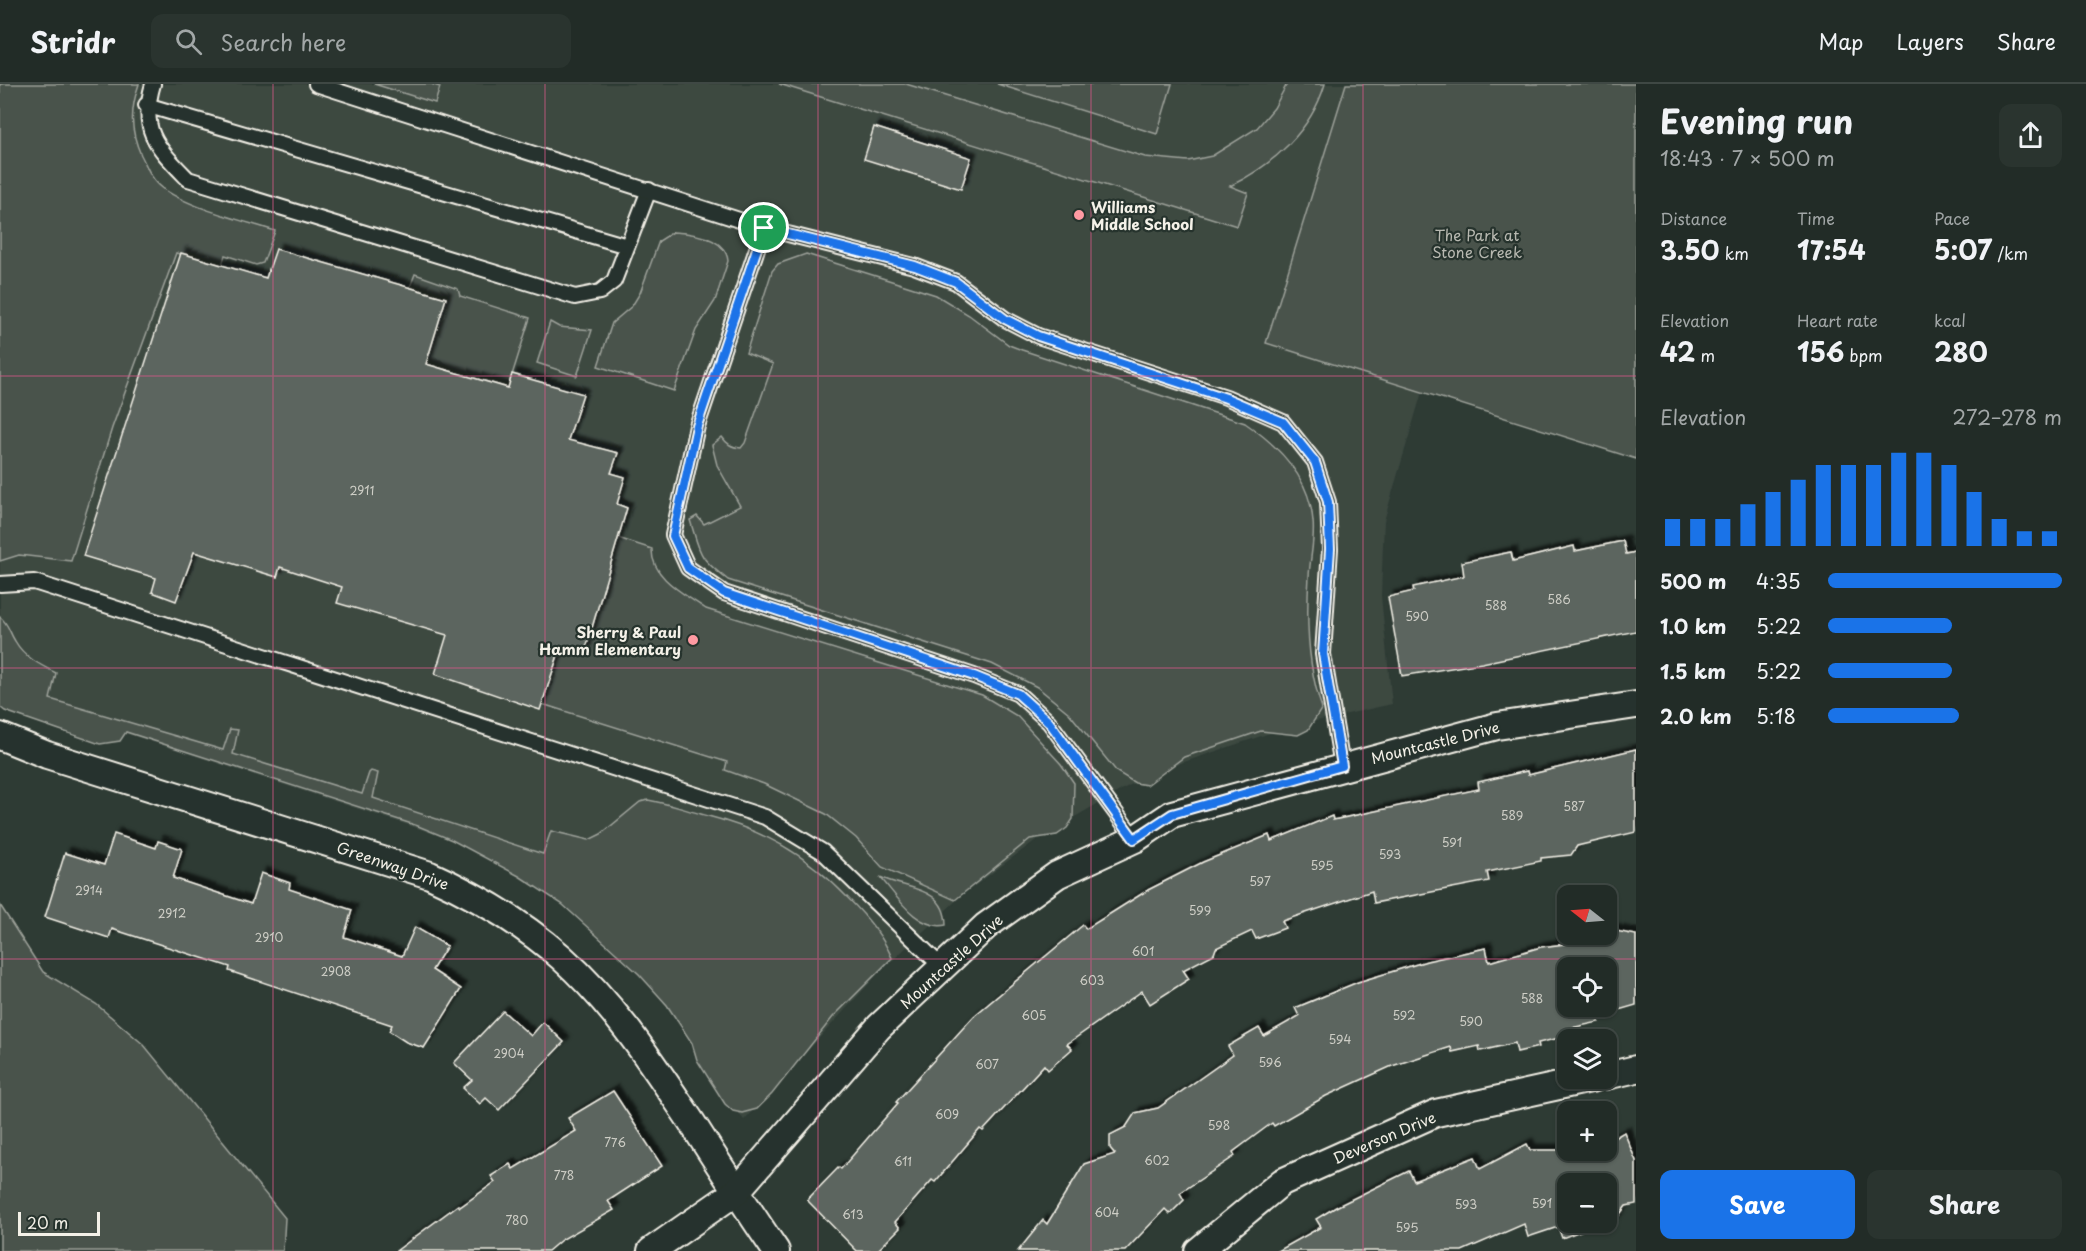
<!DOCTYPE html>
<html lang="en">
<head>
<meta charset="utf-8">
<style>
  body { margin:0; font-family:"Playpen Sans",sans-serif; background:#2a342f; color:#f1f3f6; height:100vh; display:flex; flex-direction:column; font-size:22px; white-space:nowrap }
  * { box-sizing:border-box; margin:0 }
  p { font-size:20px; color:#a2a7a7 }
  .icon { flex:none; width:33px; height:33px; fill:none; stroke:currentColor; stroke-width:2; stroke-linecap:round; stroke-linejoin:round }
  .map { position:relative; flex:1; overflow:hidden }
  .drawer { display:flex; flex-direction:column; background:#222c27; width:450px }
  .drawer>* { flex:none }
  .needle { width:39px; rotate:287deg }
  .tools { position:absolute; left:1557px; top:801px; display:grid; gap:12px }
  .tools a { display:grid; place-items:center; width:60px; height:60px; border-radius:12px; background:#222c27; box-shadow:0 2px 4px #0004,0 0 0 2px #3f4844; font-size:30px }
  .scale { position:absolute; left:18px; bottom:15px; width:82px; box-sizing:border-box; padding-left:6px; border:3px solid #f4f1e8; border-top:0; font-size:16px; line-height:21px; white-space:nowrap; color:#f4f1e8; -webkit-text-stroke:4px #26332d; paint-order:stroke }
  .pin { position:absolute; display:grid; place-items:center; width:51px; height:51px; color:#fff; margin:-26px; border:3px solid #fff; border-radius:50%; box-shadow:0 2px 6px #0007 }
  .round { display:grid; place-items:center; flex:none; width:63px; height:63px; border-radius:12px; background:#2a342f }
  .head { display:flex; align-items:center; justify-content:space-between; height:102px; padding:0 24px }
  h1 { font-size:33px; font-weight:700; line-height:45px }
  .metrics { display:grid; grid-template-columns:repeat(3,1fr); gap:9px; height:102px; padding:6px 24px }
  .metrics div { display:grid; align-content:center }
  .metrics b { font-size:26px; font-weight:700 }
  .metrics small { font-size:16px; font-weight:400 }
  .metrics p { font-size:16px }
  .chart { height:168px; padding:12px 24px }
  .chart p { display:flex; justify-content:space-between }
  .chart svg { width:100%; height:108px; margin-top:6px; stroke:#1a73e8; stroke-width:6 }
  .primary-button { display:flex; gap:12px; margin-top:auto; padding:12px 24px }
  .primary-button a { flex:1; height:69px; border-radius:12px; background:#1a73e8; color:#fff; font-size:24px; font-weight:700; line-height:69px; text-align:center }
  .primary-button a+a { background:#2a342f; color:#f1f3f6 }
  ul { padding:0 24px; list-style:none; font-size:20px }
  li { display:grid; grid-template-columns:96px 72px 1fr; align-items:center; height:45px }
  li i { height:15px; border-radius:8px; background:#1a73e8 }
  header { display:flex; align-items:center; gap:36px; box-sizing:border-box; height:84px; padding:0 30px; background:#222c27; border-bottom:2px solid #3f4844 }
  header strong { font-size:28px }
  nav { display:flex; gap:33px; margin-inline-start:auto; font-size:21px }
  .search { width:420px; height:54px; background:#2a342f; display:flex; align-items:center; gap:15px; box-sizing:border-box; padding:0 21px; border-radius:12px; color:#a2a7a7; font-size:22px }
  main { display:flex; flex:1; min-height:0 }
  .map>svg:first-child { display:block }
</style>
</head>
<body>
<header>
<strong>Stridr</strong>
<div class="search"><svg class="icon" aria-label="search" viewBox="0 0 24 24"><circle cx="10" cy="10" r="6"/><path d="M15 15l6 6"/></svg>Search here</div>
<nav><a>Map</a><a>Layers</a><a>Share</a></nav>
</header>
<main>
<div class="map">
<svg width="1636" height="1167" viewBox="0 0 1636 1167">
  <defs>
    <filter id="shadow"><feDropShadow dx="5.5" dy="-5.5" stdDeviation="1.5" flood-color="#0009"/></filter>
  </defs>
  <rect width="100%" height="100%" fill="#2e3b34"/>
  <filter id="ink" filterUnits="userSpaceOnUse"><feTurbulence type="fractalNoise" baseFrequency=".0167" numOctaves="2"/><feDisplacementMap in="SourceGraphic" scale="12" xChannelSelector="R" yChannelSelector="G"/><feConvolveMatrix kernelMatrix="1 2 1 2 8 2 1 2 1" color-interpolation-filters="sRGB"/></filter>
  <g filter="url(#ink)">
    <!-- built -->
    <path fill="#3c4841" d="M0,0H1346L1266,259L1422,308L1384,437L1381,512L1392,620L1285,644L1181,679L1130,701L1040,753L961,812L876,892L744,1036L659,912L582,835L504,782L450,755L414,743L54,626L0,601Z"/>
    <!-- green -->
    <g fill="#48524c" stroke="#9ea29a" stroke-width="1.5">
      <path d="M0,0H139C130,26 130,46 141,71C146,80 149,91 157,99C177,121 245,137 275,147L263,179L256,181L225,171L222,181L176,169L112,344L71,477L19,471L0,477Z"/>
      <path d="M374,0H431L440,3L435,19Z"/>
      <path d="M779,0H906L1145,73L1188,77L1212,72L1257,44L1274,24L1287,0H1325C1311,47 1273,81 1230,102L1248,109L1237,142Z"/>
      <path d="M997,0H1172L1157,50Z"/>
      <path d="M1346,0H1636V375L1266,259Z"/>
      <path d="M673,148C691,149 726,153 728,177L715,217L696,246L674,307L598,282L612,239L632,222L640,209L659,157Z"/>
      <path d="M806,170L936,211L969,231L1009,261L1022,266L1245,339C1279,362 1310,394 1313,437C1315,456 1310,474 1309,492C1306,536 1307,582 1322,624L1308,646L1298,651L1261,647L1252,650L1184,673L1147,701L1135,699L1117,688L1069,629L1037,603L992,580L728,496C697,472 701,471 690,436L697,432L704,440L740,422L717,381L712,361L722,353C727,360 731,363 741,364L745,359L773,280L746,269L772,187L778,180Z"/>
      <path d="M415,190L458,205L460,212L530,234L508,304L426,280L445,214L410,203Z"/>
      <path d="M550,238L559,243L592,246L577,292L537,279Z"/>
      <path d="M618,454L652,465C651,494 685,510 706,525L982,611L1017,632L1061,680L1074,699L1073,735L1067,744L1057,751L1030,755L955,816L882,783L856,754L826,730L764,700L725,686L727,678L542,620L560,565L584,570Z"/>
      <path d="M0,533C9,540 9,548 15,557C24,573 40,581 56,589L50,615L223,666L230,645L238,646L233,670L362,710L369,689L371,687L378,689L373,714L543,770L551,747L589,756L601,750L640,718L648,716C666,719 683,725 701,730C763,746 804,768 849,815C866,832 883,852 892,874L833,933L772,1010L757,1025L742,1029L733,1027L725,1020L697,976L692,959L667,921L639,890L562,820L519,792L452,756L418,742L126,648L120,657L100,660L5,627L0,623Z"/>
      <path d="M880,793C907,806 945,802 946,841C917,847 896,811 880,793Z"/>
      <path d="M0,821L43,888L96,920L144,961L285,1134L283,1167H0Z"/>
    </g>
    <!-- building -->
    <g fill="#5c655e" stroke="#f4f1e8" stroke-width="1.5" fill-rule="evenodd" filter="url(#shadow)">
      <path d="M874,43L971,74L961,105L864,75Z"/>
      <path d="M276,165L446,214L426,280L508,304L512,290L583,310L568,356L618,369L611,389L625,393L617,420L627,424L584,571L560,565L540,626L435,590L447,551L337,519L342,503L280,483L277,493L194,468L176,517L152,508L156,494L83,472L181,169L266,194Z"/>
      <path d="M1623,457L1626,470L1636,468V547L1482,579L1402,592L1388,513L1414,507L1413,503L1464,492L1462,478L1511,468L1513,477L1574,462L1575,467Z"/>
      <path d="M1636,665V748L1577,762L1571,771L1541,774V777L1487,788L1489,797L1374,819L1372,807L1282,837L1285,844L1256,855L1252,847L1216,864L1214,870L1183,886L1189,895L1150,920L1142,907L1067,960L1072,965L1048,986L1044,981L983,1047L980,1045L935,1098L932,1096L895,1138L900,1144L877,1167H857L807,1116L839,1083L841,1085L898,1019L896,1018L974,932L1083,841L1086,845L1148,806L1203,778L1269,751L1271,757L1332,732L1333,736L1479,705L1478,698L1527,687L1528,691Z"/>
      <path d="M114,750L156,764L158,757L182,765L173,794L251,820L261,789L290,799L289,805L352,826L344,853L402,872L415,843L447,862L432,886L461,905L424,964L406,958L389,947L392,941L229,887L230,883L112,845L109,854L45,833L65,769L104,781Z"/>
      <path d="M1606,845L1636,851V921L1598,932L1599,938L1566,945L1568,952L1538,959L1539,963L1517,968L1515,959L1480,967L1479,962L1452,968L1451,963L1392,982L1326,1012L1274,1042L1272,1039L1233,1068L1235,1072L1180,1109L1184,1116L1170,1130L1165,1125L1125,1167H1018L1043,1136L1047,1140L1084,1080L1115,1070L1110,1064V1051L1126,1043L1135,1029L1158,1024L1233,971L1228,962L1259,944L1264,952L1299,932L1295,924L1358,898L1427,877L1486,864L1489,878L1541,863L1565,860L1569,855L1606,850ZM1568,884H1606V922H1568Z"/>
      <path d="M503,927L531,952L543,938L564,958L499,1026L486,1014L480,1020L463,1004L472,996L454,979Z"/>
      <path d="M613,1007L662,1082L608,1117L614,1126L561,1156L548,1167H396L458,1121L460,1123L495,1098L491,1092L510,1080L513,1085L576,1047L568,1034Z"/>
      <path d="M1624,1048L1636,1077V1120L1626,1122L1614,1138L1607,1140L1604,1138H1606V1100H1568V1138H1604L1562,1154L1558,1143L1528,1153L1524,1140L1462,1167H1278L1321,1143L1316,1135L1336,1123L1409,1087L1414,1097L1475,1073L1480,1085L1527,1060L1530,1066H1606V1059Z"/>
    </g>
    <g fill="none" stroke-linecap="round" stroke-linejoin="round">
      <!-- lane casing -->
      <g stroke="#f4f1e8" stroke-width="18">
        <g id="lane">
          <path d="M153,0C139,47 157,63 188,95L575,213L600,208L614,197L649,106"/>
          <path d="M316,0L764,144"/>
          <path d="M146,21L627,162"/>
          <path d="M0,500L34,498L765,733L823,768L942,883"/>
          <path d="M1135,755L1049,638L1018,610L974,592L724,509L688,484L673,451L697,342L764,144L914,182L956,198L1005,235L1038,252L1226,313L1283,338L1315,378L1328,418L1330,465L1323,570L1342,682"/>
        </g>
      </g>
      <!-- street casing -->
      <g stroke="#f4f1e8" stroke-width="30">
        <g id="street">
          <path d="M0,652L47,671L430,791C477,812 522,839 561,873C614,920 652,979 691,1037C719,1081 747,1124 776,1167"/>
          <path d="M1606,992L1636,985"/>
          <path d="M651,1167L736,1108L879,943L986,842L1057,791L1135,755L1172,730L1497,642L1636,621"/>
          <path d="M1198,1167L1282,1098L1436,1029L1595,994"/>
        </g>
      </g>
      <!-- lane -->
      <use href="#lane" stroke="#26332d" stroke-width="14"/>
      <!-- street -->
      <use href="#street" stroke="#26332d" stroke-width="26"/>
    </g>
  </g>
  <g fill="none" stroke-linecap="round" stroke-linejoin="round" filter="url(#ink)">
    <!-- route casing -->
    <g stroke="#fff" stroke-width="12">
      <path id="route" d="M764,144L915,182L956,198L1005,235L1038,252L1226,314L1283,338L1315,378L1328,418L1330,465L1323,570L1342,682L1172,730L1134,755L1049,638L1018,610L974,592L724,509L688,484L673,452L697,342Z"/>
    </g>
    <!-- route -->
    <use href="#route" stroke="#1a73e8" stroke-width="8"/>
  </g>
  <!-- grid -->
  <path fill="none" stroke="#d15985" stroke-width="1.5" stroke-opacity="0.55" d="M273,0V1167M545,0V1167M818,0V1167M1091,0V1167M1363,0V1167M0,292H1636M0,584H1636M0,875H1636"/>
  <!-- markers -->
  <g fill="#ff9aa2" stroke="#26332d" stroke-width="2">
    <circle cx="1079" cy="131" r="6"/>
    <circle cx="693" cy="556" r="6"/>
  </g>
  <g text-anchor="middle" dominant-baseline="central" stroke-width="4.5" stroke-linejoin="round" paint-order="stroke">
    <!-- number labels -->
    <g font-size="12" fill="#cecec6">
      <text x="362" y="406">2911</text>
      <text x="1559" y="515">586</text>
      <text x="1496" y="521">588</text>
      <text x="1417" y="532">590</text>
      <text x="1574" y="722">587</text>
      <text x="1512" y="731">589</text>
      <text x="1452" y="758">591</text>
      <text x="1390" y="770">593</text>
      <text x="1322" y="781">595</text>
      <text x="1260" y="797">597</text>
      <text x="89" y="806">2914</text>
      <text x="1200" y="826">599</text>
      <text x="172" y="829">2912</text>
      <text x="269" y="853">2910</text>
      <text x="1143" y="867">601</text>
      <text x="336" y="887">2908</text>
      <text x="1092" y="896">603</text>
      <text x="1532" y="914">588</text>
      <text x="1034" y="931">605</text>
      <text x="1404" y="931">592</text>
      <text x="1471" y="937">590</text>
      <text x="1340" y="955">594</text>
      <text x="509" y="969">2904</text>
      <text x="1270" y="978">596</text>
      <text x="987" y="980">607</text>
      <text x="947" y="1030">609</text>
      <text x="1219" y="1041">598</text>
      <text x="615" y="1058">776</text>
      <text x="1157" y="1076">602</text>
      <text x="903" y="1077">611</text>
      <text x="564" y="1091">778</text>
      <text x="1542" y="1119">591</text>
      <text x="1466" y="1120">593</text>
      <text x="1107" y="1128">604</text>
      <text x="853" y="1130">613</text>
      <text x="517" y="1136">780</text>
      <text x="1407" y="1143">595</text>
    </g>
    <!-- poi labels -->
    <g font-size="15" font-weight="bold" fill="#f4f1e8" stroke="#26332d" text-anchor="start">
      <text x="1091" y="122">Williams<tspan x="1091" dy="17">Middle School</tspan></text>
      <text x="681" y="547" text-anchor="end">Sherry &amp; Paul<tspan x="681" dy="17">Hamm Elementary</tspan></text>
    </g>
    <!-- park labels -->
    <g font-size="15" fill="#b8b9b1" stroke="#26332d">
      <text x="1477" y="150">The Park at<tspan x="1477" dy="17">Stone Creek</tspan></text>
    </g>
    <!-- street labels -->
    <g font-size="15" fill="#f4f1e8" stroke="#26332d">
      <text transform="translate(1435 658) rotate(-14)">Mountcastle Drive</text>
      <text transform="translate(393 781) rotate(19)">Greenway Drive</text>
      <text transform="translate(951 877) rotate(-42)">Mountcastle Drive</text>
      <text transform="translate(1384 1053) rotate(-23)">Deverson Drive</text>
    </g>
  </g>
</svg>
<div class="tools">
<a><svg class="needle" viewBox="-14 -14 28 28"><path d="M0-13l5 13h-10z" fill="#e53935"/><path d="M0 13l5-13h-10z" fill="#a2a7a7"/></svg></a>
<a><svg class="icon" aria-label="locate" viewBox="0 0 24 24"><circle cx="12" cy="12" r="6"/><path d="M12 2v4M12 18v4M2 12h4M18 12h4"/></svg></a>
<a><svg class="icon" aria-label="layers" viewBox="0 0 24 24"><path d="M12 4l9 5-9 5-9-5zM3 14l9 5 9-5"/></svg></a>
<a>+</a>
<a>−</a>
</div>
<div class="scale">20 m</div>
<div class="pin" style="left:764px;top:144px;background:#1e9e55"><svg class="icon" aria-label="arrive" viewBox="0 0 24 24"><path d="M6 21V4h12l-3 4 3 4H6"/></svg></div>
</div>
<section class="drawer">
<div class="head"><div><h1>Evening run</h1><p>18:43 · 7 × 500 m</p></div><a class="round"><svg class="icon" aria-label="share" viewBox="0 0 24 24"><path d="M12 15V3M7 8l5-5 5 5M5 13v7h14v-7"/></svg></a></div>
<div class="metrics">
<div><p>Distance</p><b>3.50<small> km</small></b></div>
<div><p>Time</p><b>17:54</b></div>
<div><p>Pace</p><b>5:07<small> /km</small></b></div>
</div>
<div class="metrics">
<div><p>Elevation</p><b>42<small> m</small></b></div>
<div><p>Heart rate</p><b>156<small> bpm</small></b></div>
<div><p>kcal</p><b>280</b></div>
</div>
<div class="chart"><p><span>Elevation</span>272–278 m</p>
<svg viewBox="0 0 160 44" preserveAspectRatio="none"><path d="M5 44V33M15 44V33M25 44V33M35 44V27M45 44V22M55 44V17M65 44V11M75 44V11M85 44V11M95 44V6M105 44V6M115 44V11M125 44V22M135 44V33M145 44V38M155 44V38"/></svg>
</div>
<ul>
<li><b>500 m</b>4:35<i style="width:100%"></i></li>
<li><b>1.0 km</b>5:22<i style="width:53%"></i></li>
<li><b>1.5 km</b>5:22<i style="width:53%"></i></li>
<li><b>2.0 km</b>5:18<i style="width:56%"></i></li>
</ul>
<div class="primary-button"><a>Save</a><a>Share</a></div>
</section>
</main>
</body>
</html>
